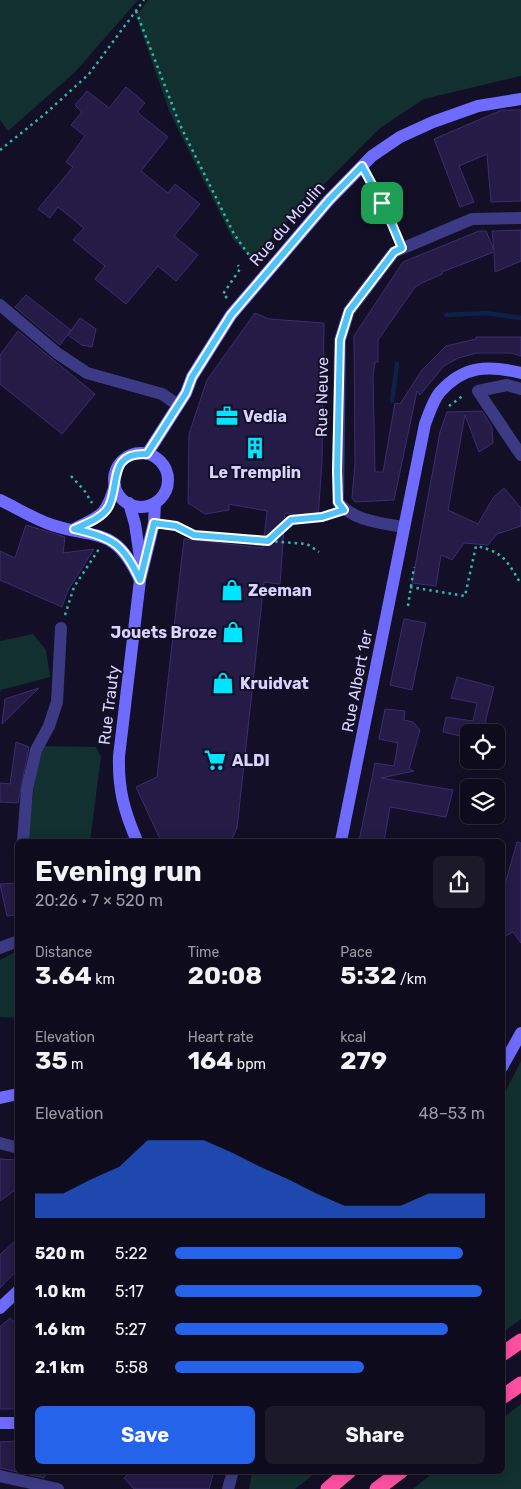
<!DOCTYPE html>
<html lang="en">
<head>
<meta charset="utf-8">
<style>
  body { margin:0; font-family:Rubik,sans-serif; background:#1c1929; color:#f1f3f6; height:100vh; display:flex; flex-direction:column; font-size:19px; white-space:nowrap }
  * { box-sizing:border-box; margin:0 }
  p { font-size:16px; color:#9b9ba3 }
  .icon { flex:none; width:28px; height:28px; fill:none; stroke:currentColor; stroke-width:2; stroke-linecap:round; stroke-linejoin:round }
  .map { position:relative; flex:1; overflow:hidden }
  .side { position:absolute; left:15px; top:839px; width:490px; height:635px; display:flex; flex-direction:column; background:#0e0b1c; border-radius:8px; box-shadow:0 2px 12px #0003,0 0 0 1px #2e2b3b }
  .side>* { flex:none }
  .controls { position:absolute; left:460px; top:724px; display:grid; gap:10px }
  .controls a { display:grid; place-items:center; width:45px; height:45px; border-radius:8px; background:#0e0b1c; box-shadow:0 2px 12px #0003,0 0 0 1px #2e2b3b; font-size:25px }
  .pin { position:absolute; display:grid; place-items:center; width:42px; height:42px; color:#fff; margin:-21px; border-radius:10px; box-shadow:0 2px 8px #0006 }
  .round { display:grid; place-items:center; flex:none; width:52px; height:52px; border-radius:8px; background:#1c1929 }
  .summary { display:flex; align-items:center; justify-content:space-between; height:85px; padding:0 20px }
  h1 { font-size:28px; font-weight:700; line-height:38px }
  .figures { display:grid; grid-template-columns:repeat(3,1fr); gap:8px; height:85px; padding:5px 20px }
  .figures div { display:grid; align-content:center }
  .figures b { font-size:25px; font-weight:700 }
  .figures small { font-size:14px; font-weight:400 }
  .figures p { font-size:14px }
  .chart { height:140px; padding:10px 20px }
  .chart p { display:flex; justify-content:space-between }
  .chart svg { width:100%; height:90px; margin-top:5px; fill:#2563eb; opacity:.7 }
  .cta { display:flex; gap:10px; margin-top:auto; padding:10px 20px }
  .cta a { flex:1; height:58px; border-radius:8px; background:#2563eb; color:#fff; font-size:20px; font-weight:700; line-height:58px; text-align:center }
  .cta a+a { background:#1c1929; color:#f1f3f6 }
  ul { padding:0 20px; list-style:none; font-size:16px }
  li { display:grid; grid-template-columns:80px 60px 1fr; align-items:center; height:38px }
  li i { height:12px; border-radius:6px; background:#2563eb }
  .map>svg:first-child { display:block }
</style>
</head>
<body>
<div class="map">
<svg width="521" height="1489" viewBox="0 0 521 1489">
  <rect width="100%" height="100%" fill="#130f26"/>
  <!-- green -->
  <g fill="#12302f">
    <path d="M0,0H138L75,72L8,131L0,120Z"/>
    <path d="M148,0H521V76L424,99L380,128L251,258L233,239L170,113L136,16Z"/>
    <path d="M33,634L46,650L50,677L1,690L0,693V641Z"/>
    <path d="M39,746L96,747L101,757L90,841H27Z"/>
    <path d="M17,951V1018L0,1017V960Z"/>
    <path d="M521,1061V1319L503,1332V1096Z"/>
    <path d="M521,1404V1489H413L435,1471H502L503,1418Z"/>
    <path d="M252,1471H318L295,1489H249Z"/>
  </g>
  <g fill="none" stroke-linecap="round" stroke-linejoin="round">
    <!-- stream -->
    <g stroke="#0c2248" stroke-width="4.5">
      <path d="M446,315L486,313L521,318"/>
      <path d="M392,401L397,364"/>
    </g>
  </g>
  <!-- building -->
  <g fill="#241b47" stroke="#3b2d73">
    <path d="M126,87L145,103L137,112L168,137L141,171L168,193L175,184L200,204L174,236L198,255L176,281L158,266L126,304L95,279L105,266L73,240L84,228L58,207L50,218L38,209L73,167L66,162L85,136L71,125L82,112L75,105L87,91L109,108Z"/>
    <path d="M502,110H521V201L491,202L487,154L459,166L474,202L460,207L434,139Z"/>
    <path d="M521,230V261L495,272L494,252L442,272V274L422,283L415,287L378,340V362H375L373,376L375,472H383L395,403L400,404L422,370L446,346L476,339V337H521V356L510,353H477L458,358L444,366L420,395L417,391L394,500L355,502L352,498L355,463L354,336L403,262L479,231H486L494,250L492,231Z"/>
    <path d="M26,295L71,330L60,345L15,307Z"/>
    <path d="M255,313L269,319L324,323L322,462L318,518L285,513L280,584L264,582L237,828L231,841H161L136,787L157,777L184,539L263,548L267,511L229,504V510L205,514L188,503L189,434L207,380Z"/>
    <path d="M80,318L96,329L92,347L82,345L68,335Z"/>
    <path d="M18,331L95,394L62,434L0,384V355Z"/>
    <path d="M482,411L492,427L493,443L479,452L465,415L448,510L478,524L493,498L504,488L521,508V526L497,534L488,545L464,543L452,560L441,555L436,586L412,583L440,432L447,412Z"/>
    <path d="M26,525L65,537L63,553L94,549L68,590L62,607L0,580V551L15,558Z"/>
    <path d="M404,619L426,623L412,690L390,685Z"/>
    <path d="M457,677L494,687L485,723L499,725L498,732H469V738L443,732L446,717L473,721L477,703L451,698Z"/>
    <path d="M39,688L2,724L5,699Z"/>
    <path d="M385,709L405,711L404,720L413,722L420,730L409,769L414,771L381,778L453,790L446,817L390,807L384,841H359L375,763L394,766L398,743L379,739Z"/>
    <path d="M16,742L29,747L18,803L0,802V783L10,784Z"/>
    <path d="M517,842L521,843V943L513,932L502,938V895Z"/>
    <path d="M18,883V915L7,916L0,884Z"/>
    <path d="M0,1159L18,1160V1188L0,1201Z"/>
    <path d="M18,1238V1269L0,1288V1255Z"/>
    <path d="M10,1318L18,1325V1409H0V1327Z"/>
    <path d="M18,1441V1471H47L44,1478L0,1468V1442Z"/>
    <path d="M131,1471H214L209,1489H134L124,1478Z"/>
  </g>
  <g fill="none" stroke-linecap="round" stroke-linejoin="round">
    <!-- path -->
    <g stroke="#2fb8b0" stroke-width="2.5" stroke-dasharray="2.5 4" stroke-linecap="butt">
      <path d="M136,11L180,125L234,234L256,265"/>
      <path d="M0,150L45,114L89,74L144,0"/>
      <path d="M227,298L223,294L240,269L238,265"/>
      <path d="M449,406L464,395"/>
      <path d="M71,476L84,490L92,503"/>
      <path d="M167,525L175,526L194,535L307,544L319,552"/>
      <path d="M268,541L291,520L331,515"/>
      <path d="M410,587L465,596L476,546C504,552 507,561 521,584"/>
      <path d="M408,606L414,567"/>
      <path d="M65,615L74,587L99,549"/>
    </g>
    <!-- lane -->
    <path stroke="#3d3a85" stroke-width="6" d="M362,166L386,210L402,248"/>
    <!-- street -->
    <g stroke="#3d3a85" stroke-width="12">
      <path d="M0,305L57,353L87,373L162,394L178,405"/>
      <path d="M521,389L507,385L478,391L521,455"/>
      <path d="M403,527C381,523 353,521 338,502L340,340L349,311L394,252L472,219L521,218"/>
      <path d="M23,841L27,789L34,759L36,750L49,726L57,702L61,628"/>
      <path d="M0,948L18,941"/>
      <path d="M0,1143L18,1148"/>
      <path d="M0,1476L58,1489"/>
      <path d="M228,1489L233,1471"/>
    </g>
    <!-- secondary -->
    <g stroke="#6f6bff" stroke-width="12">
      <circle cx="141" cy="480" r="27"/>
      <path d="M147,454L186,393L192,377L231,315L329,200L372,156L400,137L433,122L478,106L521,99"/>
      <path d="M0,500C17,508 34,519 52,525C99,540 115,526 140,580"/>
      <path d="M129,503L135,524L141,564"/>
      <path d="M74,529C102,515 106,516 115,485"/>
      <path d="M137,841C124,811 118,789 119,756L140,580L154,523L155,503"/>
      <path d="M341,841L425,424C429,414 433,400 440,392C464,365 489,365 521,373"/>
      <path d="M502,1067L521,1033"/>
      <path d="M0,1098L18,1094"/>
      <path d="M0,1308L18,1291"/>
      <path d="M0,1423H18"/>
    </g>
    <!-- highway -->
    <g stroke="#ff4fa3" stroke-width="15">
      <path d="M502,1354L521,1341"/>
      <path d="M502,1397L521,1384"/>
      <path d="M328,1489L349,1471"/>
      <path d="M377,1489L401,1471"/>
    </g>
  </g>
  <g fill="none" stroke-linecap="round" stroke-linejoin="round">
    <!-- route casing -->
    <g stroke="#fff" stroke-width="10">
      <path id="route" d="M362,166L386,210L402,248L394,252L349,311L340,340L337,471L338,502L344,510L322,517L291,520L268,541L194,535L176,526L154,523L140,580C123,543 113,538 74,529C85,524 103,518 109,506C120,483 108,452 147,454L186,393L192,377L231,315L329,200Z"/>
    </g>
    <!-- route -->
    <use href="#route" stroke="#4fc3f7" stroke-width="6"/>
  </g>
  <!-- icons -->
  <defs>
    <g id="office-bare" transform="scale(1.725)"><path d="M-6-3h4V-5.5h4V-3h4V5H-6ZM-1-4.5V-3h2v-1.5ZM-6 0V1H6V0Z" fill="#00e5ff" stroke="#130f26" stroke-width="2.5" paint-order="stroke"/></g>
    <g id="building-bare" transform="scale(1.725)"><path d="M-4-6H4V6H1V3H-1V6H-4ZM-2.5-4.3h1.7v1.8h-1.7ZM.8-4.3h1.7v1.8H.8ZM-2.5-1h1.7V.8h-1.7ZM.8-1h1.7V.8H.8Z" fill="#00e5ff" stroke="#130f26" stroke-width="2.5" paint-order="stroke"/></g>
    <g id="shop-bare" transform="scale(1.725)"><path d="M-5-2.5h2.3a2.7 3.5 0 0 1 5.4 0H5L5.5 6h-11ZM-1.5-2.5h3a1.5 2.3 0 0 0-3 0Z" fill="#00e5ff" stroke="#130f26" stroke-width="2.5" paint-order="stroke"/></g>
    <g id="supermarket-bare" transform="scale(1.725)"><path d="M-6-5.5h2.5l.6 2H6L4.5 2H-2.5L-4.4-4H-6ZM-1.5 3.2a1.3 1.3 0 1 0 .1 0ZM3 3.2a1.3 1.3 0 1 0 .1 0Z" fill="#00e5ff" stroke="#130f26" stroke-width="2.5" paint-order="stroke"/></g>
  </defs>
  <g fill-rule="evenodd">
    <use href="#office-bare" x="227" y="416"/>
    <use href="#building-bare" x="255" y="448"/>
    <use href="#shop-bare" x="232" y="590"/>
    <use href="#shop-bare" x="233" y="632"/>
    <use href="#shop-bare" x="223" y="683"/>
    <use href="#supermarket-bare" x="215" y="760"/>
  </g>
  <g text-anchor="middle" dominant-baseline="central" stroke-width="4" stroke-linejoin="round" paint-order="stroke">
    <!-- street labels -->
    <g font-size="16" fill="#d9d4ff" stroke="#130f26">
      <text transform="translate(287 224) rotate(-49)">Rue du Moulin</text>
      <text transform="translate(322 397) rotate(-89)">Rue Neuve</text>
      <text transform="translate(357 681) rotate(-79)">Rue Albert 1er</text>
      <text transform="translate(109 705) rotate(-83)">Rue Trauty</text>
    </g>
    <!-- poi labels -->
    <g font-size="16" font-weight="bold" fill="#d9d4ff" stroke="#130f26" text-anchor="start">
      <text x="243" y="416">Vedia</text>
      <text x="255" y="472" text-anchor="middle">Le Tremplin</text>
      <text x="248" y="590">Zeeman</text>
      <text x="217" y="632" text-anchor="end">Jouets Broze</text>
      <text x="240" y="683">Kruidvat</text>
      <text x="232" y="760">ALDI</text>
    </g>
  </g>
</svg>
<div class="controls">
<a><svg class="icon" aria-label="locate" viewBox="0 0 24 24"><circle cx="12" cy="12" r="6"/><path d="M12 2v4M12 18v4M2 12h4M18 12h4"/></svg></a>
<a><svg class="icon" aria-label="layers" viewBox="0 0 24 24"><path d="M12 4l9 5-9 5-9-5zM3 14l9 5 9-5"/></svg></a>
</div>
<div class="pin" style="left:382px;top:203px;background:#1e9e55"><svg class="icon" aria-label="arrive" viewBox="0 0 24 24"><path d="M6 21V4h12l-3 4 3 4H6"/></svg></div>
<section class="side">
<div class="summary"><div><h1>Evening run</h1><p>20:26 · 7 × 520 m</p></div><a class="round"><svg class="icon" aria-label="share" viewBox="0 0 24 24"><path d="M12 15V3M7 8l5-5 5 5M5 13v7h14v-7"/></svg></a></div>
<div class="figures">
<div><p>Distance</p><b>3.64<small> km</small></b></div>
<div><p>Time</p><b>20:08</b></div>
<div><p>Pace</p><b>5:32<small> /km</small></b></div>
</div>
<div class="figures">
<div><p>Elevation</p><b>35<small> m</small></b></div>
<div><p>Heart rate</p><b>164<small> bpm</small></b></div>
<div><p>kcal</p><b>279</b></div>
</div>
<div class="chart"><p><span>Elevation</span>48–53 m</p>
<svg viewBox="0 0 160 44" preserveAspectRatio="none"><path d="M0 44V32L10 32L20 25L30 19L40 6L50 6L60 6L70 12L80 19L90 25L100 32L110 38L120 38L130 38L140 32L150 32L160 32V44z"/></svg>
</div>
<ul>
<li><b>520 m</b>5:22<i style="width:93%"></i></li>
<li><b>1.0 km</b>5:17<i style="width:99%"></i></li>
<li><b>1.6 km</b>5:27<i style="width:88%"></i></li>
<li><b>2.1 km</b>5:58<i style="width:61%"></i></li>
</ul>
<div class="cta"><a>Save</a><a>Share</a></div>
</section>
</div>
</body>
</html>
